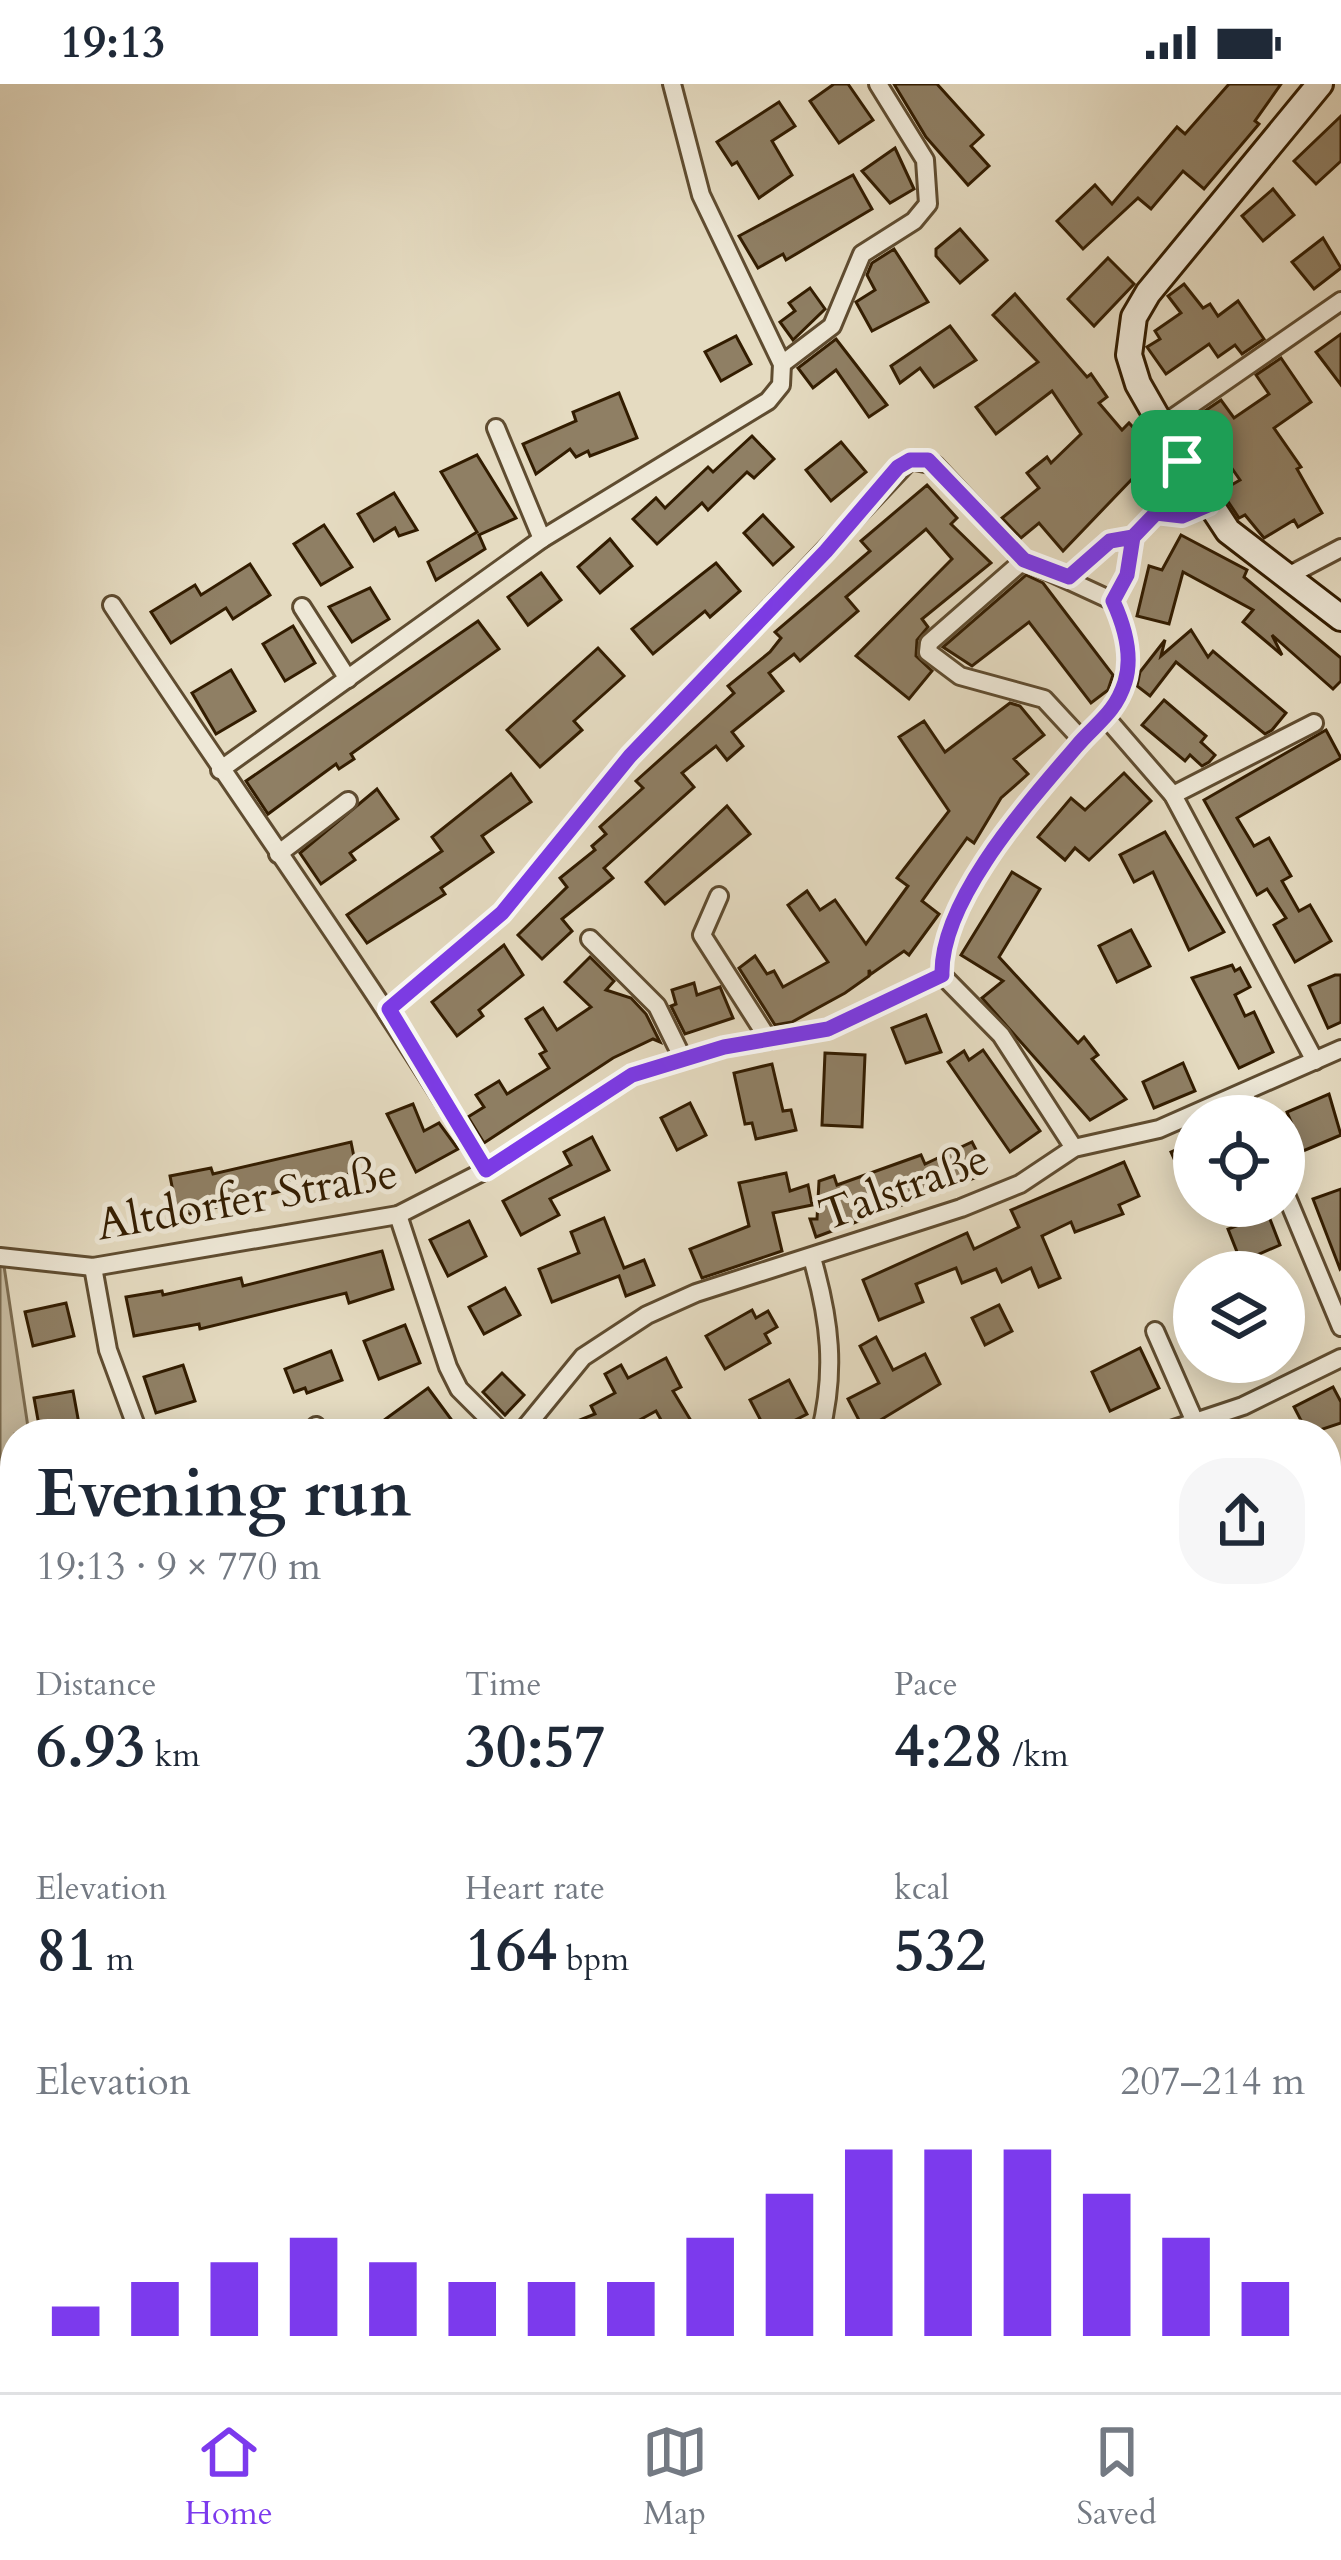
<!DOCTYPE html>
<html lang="en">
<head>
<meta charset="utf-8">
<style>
  body { margin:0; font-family:Cardo,serif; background:#f6f6f7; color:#1f2937; height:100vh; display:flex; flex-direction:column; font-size:45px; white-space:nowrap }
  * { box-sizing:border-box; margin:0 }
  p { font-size:39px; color:#747a83 }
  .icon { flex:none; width:66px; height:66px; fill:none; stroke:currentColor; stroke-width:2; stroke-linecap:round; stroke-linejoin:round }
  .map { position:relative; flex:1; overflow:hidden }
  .side { position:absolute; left:0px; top:1335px; width:1341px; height:975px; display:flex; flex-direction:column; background:#fff; border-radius:48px 48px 0 0; box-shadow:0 6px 30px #0003 }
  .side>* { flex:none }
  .tools { position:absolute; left:1173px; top:1011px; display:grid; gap:24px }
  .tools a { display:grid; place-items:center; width:132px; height:132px; border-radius:50%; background:#fff; box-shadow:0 6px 30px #0003; font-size:60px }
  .pin { position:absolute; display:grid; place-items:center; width:102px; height:102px; color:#fff; margin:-51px; border-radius:24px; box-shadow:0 6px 18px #0006 }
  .round { display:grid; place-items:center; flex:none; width:126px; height:126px; border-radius:48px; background:#f6f6f7 }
  .summary { display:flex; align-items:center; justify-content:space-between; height:204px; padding:0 36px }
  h1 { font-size:66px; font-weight:800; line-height:90px }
  .metrics { display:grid; grid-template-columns:repeat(3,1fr); gap:18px; height:204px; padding:12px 36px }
  .metrics div { display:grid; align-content:center }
  .metrics b { font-size:60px; font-weight:800 }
  .metrics small { font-size:33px; font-weight:400 }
  .metrics p { font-size:33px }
  .chart { height:336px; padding:24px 36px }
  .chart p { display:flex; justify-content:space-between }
  .chart svg { width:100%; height:216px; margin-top:12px; stroke:#7c3aed; stroke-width:6 }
  .status { display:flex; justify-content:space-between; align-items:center; height:84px; padding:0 60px; background:#fff; direction:ltr }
  .status svg { height:33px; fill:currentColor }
  .tabs { display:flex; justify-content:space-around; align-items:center; height:168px; border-top:3px solid #e0e1e3; background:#fff; font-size:33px; color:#747a83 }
  .tabs a { display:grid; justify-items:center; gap:6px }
  .tabs .active { color:#7c3aed }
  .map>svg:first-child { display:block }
</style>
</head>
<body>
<div class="status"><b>19:13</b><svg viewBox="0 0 49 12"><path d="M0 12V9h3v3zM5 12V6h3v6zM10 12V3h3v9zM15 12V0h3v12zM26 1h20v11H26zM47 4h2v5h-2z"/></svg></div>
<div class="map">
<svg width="1341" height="2308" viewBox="0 0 1341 2308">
  <rect width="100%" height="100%" fill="#e5dbc1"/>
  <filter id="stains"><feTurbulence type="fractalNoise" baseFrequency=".00167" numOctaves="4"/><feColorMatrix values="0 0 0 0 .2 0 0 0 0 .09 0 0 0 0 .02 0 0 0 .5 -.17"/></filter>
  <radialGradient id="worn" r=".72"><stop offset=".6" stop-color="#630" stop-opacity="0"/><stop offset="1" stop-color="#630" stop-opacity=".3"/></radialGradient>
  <!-- green -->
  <g fill="#c7bba0" stroke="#7c6c50" stroke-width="3">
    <path d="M0,1181L4,1182L29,1350H15V1418L0,1424Z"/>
    <path d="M1341,1825V2018L1326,2028V1829Z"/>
    <path d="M1341,2040V2308H1079L1089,2295H1326V2052Z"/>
    <path d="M673,2295H776L764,2308H679Z"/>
    <path d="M881,2295H1066L1056,2308H870Z"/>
  </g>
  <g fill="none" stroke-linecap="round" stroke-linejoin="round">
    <!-- stream -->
    <g stroke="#79684c" stroke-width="6">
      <path d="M1326,2032L1341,2023"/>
      <path d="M1036,2308L1045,2295"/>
    </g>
  </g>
  <!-- building -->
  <g fill="#8f7f64" stroke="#321c00" stroke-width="3">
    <path d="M834,0H848L873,36L839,59L810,17Z"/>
    <path d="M894,0H937L983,51L971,62L989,82L968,101L926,53Z"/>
    <path d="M1229,0H1281L1255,37L1259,40L1204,105L1183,87L1151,125L1138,114L1083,165L1057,137L1095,101L1112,120L1177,43L1185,50Z"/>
    <path d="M779,18L795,42L772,57L792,91L759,114L737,78L732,81L717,58Z"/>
    <path d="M1341,32V77L1316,100L1294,77Z"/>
    <path d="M895,64L914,105L890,119L862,87Z"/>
    <path d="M853,91L872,125L786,176L783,170L758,184L739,152Z"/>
    <path d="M1273,105L1294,131L1263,157L1242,132Z"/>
    <path d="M960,145L987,176L960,199L936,172V165Z"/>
    <path d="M1323,154L1341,184L1314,205L1292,178Z"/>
    <path d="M894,165L928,218L872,247L856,218L875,206L867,191L872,179Z"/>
    <path d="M1108,174L1134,200L1094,242L1068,215Z"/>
    <path d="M1184,200L1203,224L1210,220L1218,232L1238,217L1264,255L1242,270L1235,261L1218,273L1209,260L1166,290L1147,263L1160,255L1155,247L1181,229L1168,212Z"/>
    <path d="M810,204L825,225L793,256L780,238L795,227L789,219Z"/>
    <path d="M1015,210L1087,293L1091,290L1107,313L1099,319L1122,346L1129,339L1157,369L1063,467L1039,439L1021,454L1002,434L1039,404L1027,389L1047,373L1051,379L1081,350L1052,307L996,350L976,323L1038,278L993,231Z"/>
    <path d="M950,242L976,276L934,303L920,284L900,299L891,282Z"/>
    <path d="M1341,250V301L1316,268Z"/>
    <path d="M736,252L751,280L721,297L705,268Z"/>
    <path d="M836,255L887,321L869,333L836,286L813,304L798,284Z"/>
    <path d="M1281,274L1311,318L1274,344L1301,383L1297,385L1322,429L1298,443L1294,436L1264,454L1245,431L1239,434L1221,407L1240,396L1196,333L1221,316L1234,334L1269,310L1256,291Z"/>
    <path d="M619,309L637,354L590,372L588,367L576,373L570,365L536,390L523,360L576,337L573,328Z"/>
    <path d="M752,352L774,375L754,394L747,388L708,426L702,419L657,460L633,435L656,414L665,424L708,383L713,388Z"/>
    <path d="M841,358L866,388L831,417L806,386Z"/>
    <path d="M477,371L516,434L479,451L485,465L436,496L428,478L477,448L441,388Z"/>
    <path d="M927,401L957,434L951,440L991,479L922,535L928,543L917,556L916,572L932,587L909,615L856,572L952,475L926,445L846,513L858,527L800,577L794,570L769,589L783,607L732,648L743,662L727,676L716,662L682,689L694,703L604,784L613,794L562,835L572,847L542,875L518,851L567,803L560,794L595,766L592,762L606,750L600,743L643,704L636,697L734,609L728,602L770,568L781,554L775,548L870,467L861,457Z"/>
    <path d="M394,409L417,446L399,452L395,444L374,457L358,430Z"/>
    <path d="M763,431L793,463L773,481L744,449Z"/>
    <path d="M324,441L352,483L321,501L294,460Z"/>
    <path d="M1181,451L1247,486L1244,493L1341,574V597L1333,605L1272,551L1282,571L1243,538L1253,526L1183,488L1169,540L1137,532L1149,482L1162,486Z"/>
    <path d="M610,455L632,482L600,509L578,483Z"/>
    <path d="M716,479L740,507L710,533L705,527L653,570L632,545Z"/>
    <path d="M250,480L270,511L233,535L226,524L171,559L151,528L195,501L201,511Z"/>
    <path d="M541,489L561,516L528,541L508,513Z"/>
    <path d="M1026,491L1043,499L1113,591L1108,606L1091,619L1029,538L972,582L943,563Z"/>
    <path d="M370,504L389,535L352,558L329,523Z"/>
    <path d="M478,537L499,565L351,670L354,675L339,685L336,680L268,730L246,697Z"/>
    <path d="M293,542L315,579L285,597L263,560Z"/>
    <path d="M1191,546L1208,573L1213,567L1286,629L1272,646L1265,650L1176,578L1150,612L1137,602L1140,588L1165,556L1161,572Z"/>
    <path d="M598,564L624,592L574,637L582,646L540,683L507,646Z"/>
    <path d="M231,586L255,627L216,650L192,609Z"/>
    <path d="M1164,616L1206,652L1201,658L1215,671L1209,678L1202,682L1190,671L1185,677L1142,641Z"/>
    <path d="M1010,619L1020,622L1044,651L1014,675L1028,690L1001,714L974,759L967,754L922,817L939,830L909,871L904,867L871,890L869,886V892L845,909L792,938L775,941L739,884L755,872L767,890L774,887L783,903L828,878L788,821L807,807L820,826L835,816L866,860L908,802L897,794L949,727L899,653L924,637L945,668Z"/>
    <path d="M1326,646L1341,674L1237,734L1254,762L1269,754L1291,792L1282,797L1299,827L1310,821L1331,857L1295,878L1274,841L1286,834L1267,805L1257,811L1204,716Z"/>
    <path d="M1124,689L1151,717L1089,776L1075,764L1065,776L1038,753L1071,714L1085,726Z"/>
    <path d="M511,690L531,718L482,752L493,768L441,804L445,810L367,859L347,831L442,767L432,753Z"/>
    <path d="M377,705L398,735L350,769L355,776L321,800L300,769Z"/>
    <path d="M727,722L750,750L665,820L646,798Z"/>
    <path d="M1165,748L1224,848L1189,866L1153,788L1134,798L1120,771Z"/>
    <path d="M1012,788L1040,805L999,873L1078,959L1084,953L1098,971L1092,975L1126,1015L1090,1036L982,914L1003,897L961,871Z"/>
    <path d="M1131,846L1150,882L1117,898L1099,862Z"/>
    <path d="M504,861L523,891L479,926L483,932L457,952L432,918Z"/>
    <path d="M590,873L614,897L606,906L631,914L646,930L660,958L653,955L613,974L484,1059L468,1033L484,1023L476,1011L499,997L507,1010L549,984L540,970L546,967L526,935L543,924L557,946L591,923L565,898Z"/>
    <path d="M1232,881L1235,887L1240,884L1250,903L1235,911L1245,932L1254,928L1273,968L1239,984L1192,894Z"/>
    <path d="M1335,891H1341V938L1328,944L1309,902Z"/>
    <path d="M694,899L697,911L720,903L733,934L685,950L671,922L676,920L672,906Z"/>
    <path d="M926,931L941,968L906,979L892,944Z"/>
    <path d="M983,966L1040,1047L1010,1068L948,978L964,967L969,976Z"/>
    <path d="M825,969L865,971L862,1043L822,1041Z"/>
    <path d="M1183,979L1195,1007L1154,1024L1143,998Z"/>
    <path d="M772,980L783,1027L791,1026L796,1046L756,1055L752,1039L745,1040L734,989Z"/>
    <path d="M1329,1010L1341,1051L1303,1067L1287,1028Z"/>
    <path d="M690,1019L706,1051L677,1066L661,1034Z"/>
    <path d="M413,1020L424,1047L439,1039L458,1065L416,1088L387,1030Z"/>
    <path d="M592,1053L609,1086L550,1115L559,1131L521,1151L503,1117L571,1081L564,1068Z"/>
    <path d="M351,1058L357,1088L178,1133L170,1092L211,1084L213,1090Z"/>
    <path d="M972,1058L988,1089L816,1153L810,1135H817L819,1097L834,1092L837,1101L921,1071L925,1080Z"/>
    <path d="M1194,1058V1119L1171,1068Z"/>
    <path d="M1124,1078L1139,1112L1119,1121L1123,1130L1075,1148L1071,1138L1042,1152L1060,1194L1039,1203L1031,1184L1002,1198L996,1185L962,1199L956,1184L916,1200L923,1218L879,1236L863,1196L967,1149L974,1165L1019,1143L1011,1126Z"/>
    <path d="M786,1089L790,1107L808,1101L812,1121L773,1129L782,1167L702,1194L690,1165L749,1142L739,1099Z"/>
    <path d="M1341,1105V1184L1340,1185L1313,1115Z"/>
    <path d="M1268,1130L1280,1161L1241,1178L1228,1145Z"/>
    <path d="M604,1134L624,1184L644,1176L654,1201L626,1212L619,1192L552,1218L539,1185L579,1169L571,1148Z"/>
    <path d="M469,1137L486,1172L448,1192L430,1156Z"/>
    <path d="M382,1167L393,1205L349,1219L346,1209L200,1245L199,1240L134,1252L126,1213L162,1207L163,1211L241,1194L243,1202Z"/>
    <path d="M505,1204L520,1231L484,1250L469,1223Z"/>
    <path d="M66,1219L74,1252L33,1262L25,1228Z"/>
    <path d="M999,1221L1012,1247L985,1261L972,1234Z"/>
    <path d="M752,1226L756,1234L768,1227L777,1243L765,1250L770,1259L725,1285L706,1252Z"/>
    <path d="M405,1241L420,1279L379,1295L364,1257Z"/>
    <path d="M876,1253L893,1286L925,1270L940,1300L864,1346L848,1315L879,1299L860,1262Z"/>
    <path d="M1140,1264L1159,1304L1110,1327L1092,1288Z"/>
    <path d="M331,1267L342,1296L307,1309L305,1304L294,1308L285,1285Z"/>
    <path d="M666,1274L681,1303L673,1307L699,1350H669L656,1327L614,1350H545L595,1330L591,1322L615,1309L605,1290L621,1281L628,1294Z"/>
    <path d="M183,1281L195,1317L156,1329L144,1293Z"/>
    <path d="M502,1289L524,1311L505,1331L483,1308Z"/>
    <path d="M789,1296L807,1330L768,1350L750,1316Z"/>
    <path d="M1333,1303L1341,1318V1339L1308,1350L1294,1323Z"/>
    <path d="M428,1304L462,1350H365Z"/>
    <path d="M73,1307L79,1340L40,1347L34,1314Z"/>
  </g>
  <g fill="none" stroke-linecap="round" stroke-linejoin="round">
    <!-- street casing -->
    <g stroke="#5f4c30" stroke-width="22">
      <g id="street">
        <path d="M782,280L832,242L862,170L914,137L928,120L925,76L878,0"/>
        <path d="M1161,342L1341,217"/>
        <path d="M496,344L542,455"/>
        <path d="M1156,429L1153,401L1182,377"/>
        <path d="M1024,476L929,559L928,568L960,592L1044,615L1082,656"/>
        <path d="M1069,493L1110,457L1133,453"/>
        <path d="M1286,493L1341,464"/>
        <path d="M112,521C236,710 369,892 486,1086"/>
        <path d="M302,523L348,595"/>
        <path d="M1108,636L1173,711L1315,977"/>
        <path d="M220,686L542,455L768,317L781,301L782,280L701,111L672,0"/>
        <path d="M1173,711L1314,639"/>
        <path d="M278,770L348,717"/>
        <path d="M719,812L702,851L769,956"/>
        <path d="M590,855L657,922L682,973"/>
        <path d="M389,925L502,829L630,672L910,376L935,381L1024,476L1113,517"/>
        <path d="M1244,1009L1253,1032"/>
        <path d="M1074,1064L1001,951L942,891C940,816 1029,718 1076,663C1095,640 1115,630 1125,598C1133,573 1124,540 1113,517L1127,491L1133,453L1156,429L1182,432L1208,421"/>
        <path d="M1284,1106L1341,1243"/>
        <path d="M398,1131L448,1283L459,1305L504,1350"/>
        <path d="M0,1173L93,1183L398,1131L486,1086L632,991L724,963L828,945L942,891"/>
        <path d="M812,1174C830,1236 836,1287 820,1350"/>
        <path d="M93,1183L108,1266L139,1350"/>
        <path d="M1155,1247L1195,1338"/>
        <path d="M316,1342L322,1350"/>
        <path d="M520,1350L583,1273L647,1231L696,1209L961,1124L1020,1100L1074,1064L1159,1045L1341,965"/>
        <path d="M1159,1350L1243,1322L1341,1274"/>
        <path d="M1326,1542L1341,1544"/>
        <path d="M1326,1716L1341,1709"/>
        <path d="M0,1753L15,1742"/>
      </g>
    </g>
    <!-- secondary casing -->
    <g stroke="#321c00" stroke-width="30">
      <path id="secondary" d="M1320,0L1148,209L1134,233L1129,271L1138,300L1182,377L1228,447L1341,534"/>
    </g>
    <!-- street -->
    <use href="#street" stroke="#eee8d7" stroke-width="16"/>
    <!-- secondary -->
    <use href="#secondary" stroke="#eee8d7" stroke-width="24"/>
  </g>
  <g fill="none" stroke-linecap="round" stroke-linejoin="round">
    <!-- route casing -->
    <g stroke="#fff" stroke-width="24">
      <path id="route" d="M1182,377L1153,401L1156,429L1133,453L1110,457L1069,493L1024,476L928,376H910L898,383L826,467L630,672L502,829L389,925L486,1086L632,991L724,963L828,945L942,891C940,816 1029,718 1076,663C1095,640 1115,630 1125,598C1133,572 1124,541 1113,517L1127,491L1133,453L1156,429L1182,432L1208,421L1182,377"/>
    </g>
    <!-- route -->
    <use href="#route" stroke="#7c3aed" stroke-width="15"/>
  </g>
  <g text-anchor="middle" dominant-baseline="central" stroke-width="10" stroke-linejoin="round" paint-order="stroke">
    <!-- street labels -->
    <g font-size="45" fill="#321c00" stroke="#eee8d7">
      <text transform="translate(904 1103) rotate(-20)">Talstraße</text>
      <text transform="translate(247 1115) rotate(-10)">Altdorfer Straße</text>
    </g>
  </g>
  <rect width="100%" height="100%" filter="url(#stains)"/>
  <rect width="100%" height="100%" fill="url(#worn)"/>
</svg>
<div class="tools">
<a><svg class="icon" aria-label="locate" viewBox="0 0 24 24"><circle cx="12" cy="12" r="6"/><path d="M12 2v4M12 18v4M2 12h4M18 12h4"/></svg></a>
<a><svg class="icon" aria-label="layers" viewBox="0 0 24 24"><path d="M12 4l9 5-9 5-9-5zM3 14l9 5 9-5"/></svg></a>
</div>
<div class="pin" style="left:1182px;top:377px;background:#1e9e55"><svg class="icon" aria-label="arrive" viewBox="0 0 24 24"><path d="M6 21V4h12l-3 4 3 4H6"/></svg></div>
<section class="side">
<div class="summary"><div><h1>Evening run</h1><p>19:13 · 9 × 770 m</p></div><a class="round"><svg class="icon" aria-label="share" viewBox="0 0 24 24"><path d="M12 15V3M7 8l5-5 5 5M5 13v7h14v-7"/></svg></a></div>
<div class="metrics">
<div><p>Distance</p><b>6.93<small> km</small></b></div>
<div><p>Time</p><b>30:57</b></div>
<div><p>Pace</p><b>4:28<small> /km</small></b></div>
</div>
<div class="metrics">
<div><p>Elevation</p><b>81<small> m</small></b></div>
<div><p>Heart rate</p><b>164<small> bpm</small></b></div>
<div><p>kcal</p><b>532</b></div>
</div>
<div class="chart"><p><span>Elevation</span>207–214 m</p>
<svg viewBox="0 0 160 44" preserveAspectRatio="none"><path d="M5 44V38M15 44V33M25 44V29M35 44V24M45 44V29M55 44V33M65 44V33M75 44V33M85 44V24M95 44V15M105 44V6M115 44V6M125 44V6M135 44V15M145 44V24M155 44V33"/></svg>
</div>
</section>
</div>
<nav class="tabs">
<a class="active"><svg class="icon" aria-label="home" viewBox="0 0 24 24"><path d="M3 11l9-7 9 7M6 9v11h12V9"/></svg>Home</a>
<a><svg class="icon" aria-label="map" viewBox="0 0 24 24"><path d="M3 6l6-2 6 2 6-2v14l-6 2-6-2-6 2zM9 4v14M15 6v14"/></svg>Map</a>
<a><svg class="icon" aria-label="saved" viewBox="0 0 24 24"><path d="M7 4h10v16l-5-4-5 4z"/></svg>Saved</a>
</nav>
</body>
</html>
